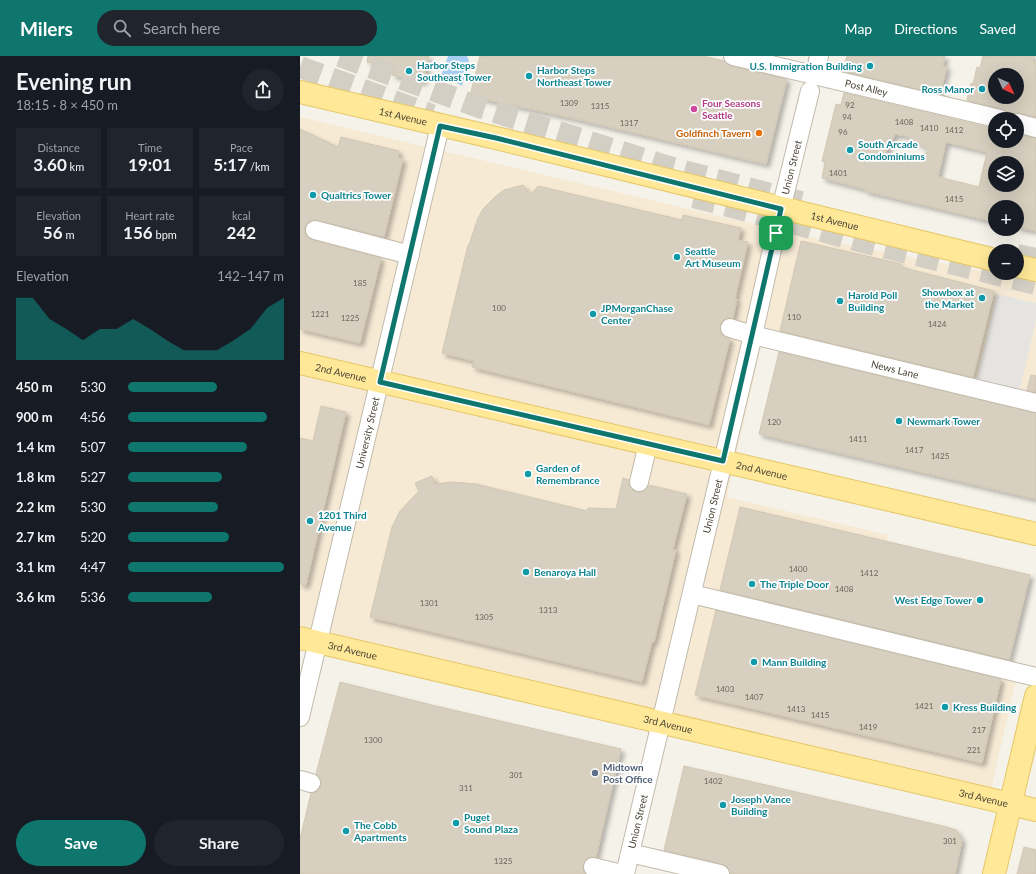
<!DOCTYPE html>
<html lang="en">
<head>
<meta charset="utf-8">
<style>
  body { margin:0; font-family:Lato,sans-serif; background:#20242c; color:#f1f3f6; height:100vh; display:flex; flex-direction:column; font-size:15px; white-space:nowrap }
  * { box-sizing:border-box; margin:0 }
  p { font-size:13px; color:#9ea1a6 }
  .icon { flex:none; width:22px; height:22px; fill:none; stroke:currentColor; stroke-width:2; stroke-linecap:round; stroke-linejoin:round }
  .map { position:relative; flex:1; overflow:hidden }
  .sheet { display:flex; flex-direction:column; background:#171b24; width:300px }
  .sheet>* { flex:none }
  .needle { width:26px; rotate:135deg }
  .buttons { position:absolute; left:688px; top:12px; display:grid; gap:8px }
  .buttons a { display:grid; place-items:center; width:36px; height:36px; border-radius:50%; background:#171b24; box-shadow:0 4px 16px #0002; font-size:20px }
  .pin { position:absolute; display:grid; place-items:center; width:34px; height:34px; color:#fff; margin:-17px; border-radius:8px; box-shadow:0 2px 6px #0006 }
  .round { display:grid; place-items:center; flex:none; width:42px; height:42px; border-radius:21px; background:#20242c }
  .summary { display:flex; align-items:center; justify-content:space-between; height:68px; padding:0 16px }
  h1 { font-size:22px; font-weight:700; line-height:30px }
  .stats { display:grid; grid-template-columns:repeat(3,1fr); gap:6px; height:68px; padding:4px 16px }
  .stats div { display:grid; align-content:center; border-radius:0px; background:#20242c; text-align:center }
  .stats b { font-size:17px; font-weight:700 }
  .stats small { font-size:11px; font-weight:400 }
  .stats p { font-size:11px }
  .chart { height:112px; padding:8px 16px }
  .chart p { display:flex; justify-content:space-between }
  .chart svg { width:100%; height:72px; margin-top:4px; fill:#0f766e; opacity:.7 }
  .primary-button { display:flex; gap:8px; margin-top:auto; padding:8px 16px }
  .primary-button a { flex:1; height:46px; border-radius:24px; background:#0f766e; color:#fff; font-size:16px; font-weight:700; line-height:46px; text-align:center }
  .primary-button a+a { background:#20242c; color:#f1f3f6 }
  ul { padding:0 16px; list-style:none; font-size:13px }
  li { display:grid; grid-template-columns:64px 48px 1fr; align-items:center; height:30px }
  li i { height:10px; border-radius:5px; background:#0f766e }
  header { display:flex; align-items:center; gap:24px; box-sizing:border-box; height:56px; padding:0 20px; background:#0f766e; color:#fff }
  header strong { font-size:19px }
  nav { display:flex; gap:22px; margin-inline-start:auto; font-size:14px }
  .search { width:280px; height:36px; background:#20242c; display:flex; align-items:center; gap:10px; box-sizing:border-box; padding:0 14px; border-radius:22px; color:#9ea1a6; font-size:15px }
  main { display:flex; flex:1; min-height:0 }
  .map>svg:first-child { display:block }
</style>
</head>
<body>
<header>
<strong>Milers</strong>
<div class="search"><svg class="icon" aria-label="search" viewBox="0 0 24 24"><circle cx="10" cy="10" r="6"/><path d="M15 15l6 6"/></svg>Search here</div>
<nav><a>Map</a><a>Directions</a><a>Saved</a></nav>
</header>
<main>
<section class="sheet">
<div class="summary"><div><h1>Evening run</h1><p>18:15 · 8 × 450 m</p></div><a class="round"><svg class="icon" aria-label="share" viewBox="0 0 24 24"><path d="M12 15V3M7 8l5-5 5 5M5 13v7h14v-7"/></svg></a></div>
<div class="stats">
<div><p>Distance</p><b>3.60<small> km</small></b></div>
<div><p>Time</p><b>19:01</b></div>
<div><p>Pace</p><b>5:17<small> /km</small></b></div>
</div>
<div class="stats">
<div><p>Elevation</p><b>56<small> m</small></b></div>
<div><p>Heart rate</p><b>156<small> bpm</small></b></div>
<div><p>kcal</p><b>242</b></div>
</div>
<div class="chart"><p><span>Elevation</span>142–147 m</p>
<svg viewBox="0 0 160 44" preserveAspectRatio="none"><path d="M0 44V6L10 6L20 19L30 25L40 32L50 25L60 25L70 19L80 25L90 32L100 38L110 38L120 38L130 32L140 25L150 12L160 6V44z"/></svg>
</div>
<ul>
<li><b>450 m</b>5:30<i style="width:57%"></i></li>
<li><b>900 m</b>4:56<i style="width:89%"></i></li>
<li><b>1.4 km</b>5:07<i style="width:76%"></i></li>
<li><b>1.8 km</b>5:27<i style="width:60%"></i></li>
<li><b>2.2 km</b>5:30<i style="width:58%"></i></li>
<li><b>2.7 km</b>5:20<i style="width:65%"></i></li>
<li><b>3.1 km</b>4:47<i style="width:100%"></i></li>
<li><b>3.6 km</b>5:36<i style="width:54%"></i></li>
</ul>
<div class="primary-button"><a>Save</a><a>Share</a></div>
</section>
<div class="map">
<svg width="736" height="818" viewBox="0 0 736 818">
  <defs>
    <filter id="shadow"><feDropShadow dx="3.5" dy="3.5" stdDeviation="2" flood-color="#0004"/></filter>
  </defs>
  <rect width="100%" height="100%" fill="#f5f2e9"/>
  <!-- commercial -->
  <path fill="#f6ead5" d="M0,61L499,179L736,226V343L464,277L427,441L588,479L562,582L717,620L690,738L0,569Z"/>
  <!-- parking -->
  <path fill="#e6e4e1" d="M697,238L736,247V264L719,337L676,327Z"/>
  <!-- water -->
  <path fill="#a6cef1" d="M148,0H167L169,5L162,30L153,25L139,26Z"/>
  <!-- building -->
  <g fill="#d7cfbf" stroke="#d2c7b2" fill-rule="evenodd" filter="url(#shadow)">
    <path d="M68,0H129L123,26L92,19L94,12L67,6Z"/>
    <path d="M180,0H403L424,5L431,10L487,23L466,108L272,62L170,40Z"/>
    <path d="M547,0H645L643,10L647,11L640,38L543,15Z"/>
    <path d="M683,0H735L733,6H736V61L719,57H714L710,59L707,55L702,53L667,44L671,27L673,28L677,11L680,12ZM695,19H717V41H695Z"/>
    <path d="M544,37L695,73V85H717V78L736,82V175L717,171V151H695V166L565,135V133L522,122L525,106L522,105L536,48L541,49ZM595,78L607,80L630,95L606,106L601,107L595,105L586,96ZM646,86L687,96L679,131L638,121ZM695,107H717V129H695Z"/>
    <path d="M0,73L38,91L41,81L99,95L98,102L103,103L84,181L17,164H12L8,166L5,172V177L7,181L12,184L81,202L60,287L0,273Z"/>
    <path d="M223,129L230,139L238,130L382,164L383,159L441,172L438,184L448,186L435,243H437L433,262H428L423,264L420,269V274L422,279L430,283L409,369L172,311L174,305L142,297L168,189H169L178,162L183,153L196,140L204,134Z"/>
    <path d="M501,185L601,208V211L694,235L673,321L480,275Z"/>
    <path d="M479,296L736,357V443L459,378Z"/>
    <path d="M731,319L736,320V336L727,334Z"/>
    <path d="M21,350L46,356L6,529L0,528V382L13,385Z"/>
    <path d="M132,420L135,428L152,426L176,428L287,455L288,452L316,453L323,422L329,424V429L332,434L336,436H342L347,433L349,429L387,438L373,493L376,494L354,586H352L342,626L70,561L92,471L100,455L119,435L115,427Z"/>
    <path d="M440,451L730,519L709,604L420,534Z"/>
    <path d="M416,554L701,623L682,707L395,639Z"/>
    <path d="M40,626L136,650L321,693L296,801H290L285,804L283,809V814L285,818H0V783L11,737L18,735L21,729V724L16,718Z"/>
    <path d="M384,710L647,771L656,774L662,784L655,818H430L427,811L422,808L364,794Z"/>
    <path d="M724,791L736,794V818H717Z"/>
  </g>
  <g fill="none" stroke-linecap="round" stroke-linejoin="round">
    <!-- highway-tunnel -->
    <g stroke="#d3cfc5" stroke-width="22" stroke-dasharray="22 11" stroke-linecap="butt">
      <path d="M40,0L179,51L369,111L504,147"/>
      <path d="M0,11L132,59"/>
      <path d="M394,141L571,188L736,228"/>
      <path d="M717,199L736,203"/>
    </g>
    <!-- minor casing -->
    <g stroke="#c1bbac" stroke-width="20">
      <g id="minor">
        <path id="s1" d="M433,0L700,63"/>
        <path d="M515,19L519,0"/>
        <path d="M717,67L736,72"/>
        <path d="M15,174L110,199"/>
        <path id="s2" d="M430,272L453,279L736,347"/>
        <path d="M339,426L348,388"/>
        <path d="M392,538L736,621"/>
        <path id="s3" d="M0,661L140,70"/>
        <path d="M0,724L11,727"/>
        <path d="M330,797L420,818"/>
        <path d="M293,811L322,818"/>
        <path id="s4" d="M325,818L453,279L481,153L510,35"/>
      </g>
    </g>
    <!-- major casing -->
    <g stroke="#e5c767" stroke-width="24">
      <g id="major">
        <path id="s5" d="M0,36L196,82L695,204"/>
        <path d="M717,210L736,214"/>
        <path id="s6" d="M0,307L736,478"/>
        <path id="s7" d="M0,582L736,754"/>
        <path d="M694,818L736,640"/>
      </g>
    </g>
    <!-- minor -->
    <use href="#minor" stroke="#fff" stroke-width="18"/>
    <!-- major -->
    <use href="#major" stroke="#ffe898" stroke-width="22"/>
  </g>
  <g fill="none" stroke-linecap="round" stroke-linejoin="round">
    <!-- route casing -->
    <g stroke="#fff" stroke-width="8">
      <path id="route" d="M140,70L196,82L481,153L423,405L80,326Z"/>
    </g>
    <!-- route -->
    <use href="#route" stroke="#0f766e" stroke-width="5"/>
  </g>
  <!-- markers -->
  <g fill="#0f9aa8" stroke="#fff" stroke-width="1.5">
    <circle cx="570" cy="10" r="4"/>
    <circle cx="109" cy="15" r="4"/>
    <circle cx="229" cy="20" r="4"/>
    <circle cx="682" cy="33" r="4"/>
    <circle cx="550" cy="94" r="4"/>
    <circle cx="13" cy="139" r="4"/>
    <circle cx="377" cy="201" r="4"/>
    <circle cx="682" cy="242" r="4"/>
    <circle cx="540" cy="245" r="4"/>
    <circle cx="293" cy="258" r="4"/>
    <circle cx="599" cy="365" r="4"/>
    <circle cx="228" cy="418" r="4"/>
    <circle cx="10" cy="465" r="4"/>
    <circle cx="226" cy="516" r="4"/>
    <circle cx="452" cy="528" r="4"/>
    <circle cx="680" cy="544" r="4"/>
    <circle cx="454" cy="606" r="4"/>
    <circle cx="645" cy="651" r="4"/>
    <circle cx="423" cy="749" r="4"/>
    <circle cx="156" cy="767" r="4"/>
    <circle cx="46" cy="775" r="4"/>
  </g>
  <circle fill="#d1479c" stroke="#fff" stroke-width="1.5" cx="394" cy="53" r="4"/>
  <circle fill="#e8710a" stroke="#fff" stroke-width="1.5" cx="459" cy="77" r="4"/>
  <circle fill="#5c6f8a" stroke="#fff" stroke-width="1.5" cx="295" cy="717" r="4"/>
  <g text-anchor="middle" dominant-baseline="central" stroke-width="3.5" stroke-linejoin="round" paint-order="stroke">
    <!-- number labels -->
    <g font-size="8" fill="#6c6659">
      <text x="269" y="47">1309</text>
      <text x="550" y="49">92</text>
      <text x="300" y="50">1315</text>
      <text x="547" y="61">94</text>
      <text x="604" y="66">1408</text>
      <text x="329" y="67">1317</text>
      <text x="629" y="72">1410</text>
      <text x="654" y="74">1412</text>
      <text x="543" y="76">96</text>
      <text x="538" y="117">1401</text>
      <text x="654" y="143">1415</text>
      <text x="60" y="227">185</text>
      <text x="199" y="252">100</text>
      <text x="20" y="258">1221</text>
      <text x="494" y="261">110</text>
      <text x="50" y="262">1225</text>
      <text x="637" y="268">1424</text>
      <text x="474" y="366">120</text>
      <text x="558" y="383">1411</text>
      <text x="614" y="394">1417</text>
      <text x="640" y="400">1425</text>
      <text x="498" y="513">1400</text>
      <text x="569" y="517">1412</text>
      <text x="544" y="533">1408</text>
      <text x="129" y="547">1301</text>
      <text x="248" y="554">1313</text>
      <text x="184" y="561">1305</text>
      <text x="425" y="633">1403</text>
      <text x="454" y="641">1407</text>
      <text x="624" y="650">1421</text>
      <text x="496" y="653">1413</text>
      <text x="520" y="659">1415</text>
      <text x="568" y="671">1419</text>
      <text x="679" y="674">217</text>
      <text x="73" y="684">1300</text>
      <text x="674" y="694">221</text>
      <text x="216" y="719">301</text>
      <text x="413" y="725">1402</text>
      <text x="166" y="732">311</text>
      <text x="650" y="785">301</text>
      <text x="203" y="805">1325</text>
    </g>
    <!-- culture labels -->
    <g font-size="10" font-weight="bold" fill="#0d838f" stroke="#fff" text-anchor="start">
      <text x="117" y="9">Harbor Steps<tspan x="117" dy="12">Southeast Tower</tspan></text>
      <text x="562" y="10" text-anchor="end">U.S. Immigration Building</text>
      <text x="237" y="14">Harbor Steps<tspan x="237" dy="12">Northeast Tower</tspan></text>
      <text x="674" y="33" text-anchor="end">Ross Manor</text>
      <text x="558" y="88">South Arcade<tspan x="558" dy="12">Condominiums</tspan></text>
      <text x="21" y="139">Qualtrics Tower</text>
      <text x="385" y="195">Seattle<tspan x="385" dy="12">Art Museum</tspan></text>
      <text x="674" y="236" text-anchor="end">Showbox at<tspan x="674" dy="12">the Market</tspan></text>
      <text x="548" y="239">Harold Poll<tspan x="548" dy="12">Building</tspan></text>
      <text x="301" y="252">JPMorganChase<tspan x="301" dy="12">Center</tspan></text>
      <text x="607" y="365">Newmark Tower</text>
      <text x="236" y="412">Garden of<tspan x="236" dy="12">Remembrance</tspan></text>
      <text x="18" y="459">1201 Third<tspan x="18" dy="12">Avenue</tspan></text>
      <text x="234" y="516">Benaroya Hall</text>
      <text x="460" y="528">The Triple Door</text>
      <text x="672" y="544" text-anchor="end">West Edge Tower</text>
      <text x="462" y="606">Mann Building</text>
      <text x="653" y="651">Kress Building</text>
      <text x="431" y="743">Joseph Vance<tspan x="431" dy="12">Building</tspan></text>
      <text x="164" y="761">Puget<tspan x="164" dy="12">Sound Plaza</tspan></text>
      <text x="54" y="769">The Cobb<tspan x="54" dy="12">Apartments</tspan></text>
    </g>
    <!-- street labels -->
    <g font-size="10" fill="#494337" stroke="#fff">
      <text stroke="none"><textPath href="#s1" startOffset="137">Post Alley</textPath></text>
      <text stroke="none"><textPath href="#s5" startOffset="106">1st Avenue</textPath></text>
      <text stroke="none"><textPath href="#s4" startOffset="726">Union Street</textPath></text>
      <text stroke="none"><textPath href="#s5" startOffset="550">1st Avenue</textPath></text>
      <text stroke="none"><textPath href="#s2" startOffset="170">News Lane</textPath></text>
      <text stroke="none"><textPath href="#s6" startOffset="42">2nd Avenue</textPath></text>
      <text stroke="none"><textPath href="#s3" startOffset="292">University Street</textPath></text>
      <text stroke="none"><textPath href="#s6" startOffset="474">2nd Avenue</textPath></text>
      <text stroke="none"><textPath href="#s4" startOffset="378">Union Street</textPath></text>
      <text stroke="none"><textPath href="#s7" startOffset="54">3rd Avenue</textPath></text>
      <text stroke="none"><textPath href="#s7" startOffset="378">3rd Avenue</textPath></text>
      <text stroke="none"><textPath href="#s7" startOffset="702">3rd Avenue</textPath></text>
      <text stroke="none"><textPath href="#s4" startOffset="54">Union Street</textPath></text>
    </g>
    <!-- hotel labels -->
    <g font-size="10" font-weight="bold" fill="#b23c85" stroke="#fff" text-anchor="start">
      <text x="402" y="47">Four Seasons<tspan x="402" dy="12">Seattle</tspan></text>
    </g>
    <!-- food labels -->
    <g font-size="10" font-weight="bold" fill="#c56008" stroke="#fff" text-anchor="end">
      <text x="451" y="77">Goldfinch Tavern</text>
    </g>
    <!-- service labels -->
    <g font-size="10" font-weight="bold" fill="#4e5e75" stroke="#fff" text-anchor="start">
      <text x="303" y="711">Midtown<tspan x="303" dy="12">Post Office</tspan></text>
    </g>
  </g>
</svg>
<div class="buttons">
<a><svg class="needle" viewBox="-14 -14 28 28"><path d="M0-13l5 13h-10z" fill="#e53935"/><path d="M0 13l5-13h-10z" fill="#9ea1a6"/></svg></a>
<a><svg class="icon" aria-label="locate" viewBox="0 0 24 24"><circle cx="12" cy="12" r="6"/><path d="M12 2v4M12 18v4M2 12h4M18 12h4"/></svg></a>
<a><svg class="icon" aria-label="layers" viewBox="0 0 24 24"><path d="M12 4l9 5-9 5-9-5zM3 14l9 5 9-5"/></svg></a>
<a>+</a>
<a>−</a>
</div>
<div class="pin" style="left:476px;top:177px;background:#1e9e55"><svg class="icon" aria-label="arrive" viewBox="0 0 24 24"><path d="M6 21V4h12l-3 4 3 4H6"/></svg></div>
</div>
</main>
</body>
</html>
